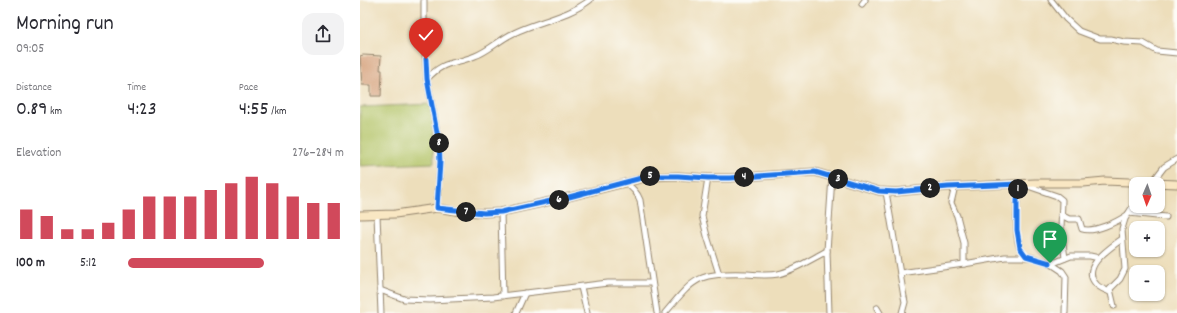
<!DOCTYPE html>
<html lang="en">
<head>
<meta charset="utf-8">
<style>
  body { margin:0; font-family:Dekko,sans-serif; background:#f2f2f3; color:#2b2b33; height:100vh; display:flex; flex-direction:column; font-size:15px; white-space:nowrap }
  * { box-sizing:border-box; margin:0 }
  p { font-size:13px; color:#7c7c81 }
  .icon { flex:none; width:22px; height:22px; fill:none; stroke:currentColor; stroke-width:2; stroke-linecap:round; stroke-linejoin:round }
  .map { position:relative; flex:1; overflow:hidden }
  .side { display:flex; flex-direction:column; background:#fff; width:360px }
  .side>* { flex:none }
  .needle { width:26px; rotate:182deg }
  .buttons { position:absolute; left:769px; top:177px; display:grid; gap:8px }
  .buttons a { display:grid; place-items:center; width:36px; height:36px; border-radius:8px; background:#fff; box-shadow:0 1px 3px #0004; font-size:20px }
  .pin { position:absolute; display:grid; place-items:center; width:34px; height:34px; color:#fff; margin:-41px -17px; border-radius:50% 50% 50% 0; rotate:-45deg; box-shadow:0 0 4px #0007 }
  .pin .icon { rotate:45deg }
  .km { position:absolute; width:20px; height:20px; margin:-10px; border-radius:50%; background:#222; color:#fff; font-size:11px; line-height:20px; text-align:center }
  .round { display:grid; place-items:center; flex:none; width:42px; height:42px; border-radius:12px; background:#f2f2f3 }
  .overview { display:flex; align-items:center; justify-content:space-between; height:68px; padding:0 16px }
  h1 { font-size:22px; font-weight:600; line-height:30px }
  .stats { display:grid; grid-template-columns:repeat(3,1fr); gap:6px; height:68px; padding:4px 16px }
  .stats div { display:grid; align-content:center }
  .stats b { font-size:20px; font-weight:600 }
  .stats small { font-size:11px; font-weight:400 }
  .stats p { font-size:11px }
  .chart { height:112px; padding:8px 16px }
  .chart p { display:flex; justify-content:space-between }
  .chart svg { width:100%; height:72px; margin-top:4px; stroke:#d1495b; stroke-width:6 }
  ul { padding:0 16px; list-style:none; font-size:13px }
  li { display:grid; grid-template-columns:64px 48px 1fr; align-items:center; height:30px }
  li i { height:10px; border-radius:5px; background:#d1495b }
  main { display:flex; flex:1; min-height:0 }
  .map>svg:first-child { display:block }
</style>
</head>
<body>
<main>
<section class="side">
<div class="overview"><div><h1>Morning run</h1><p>09:05</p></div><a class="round"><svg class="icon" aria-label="share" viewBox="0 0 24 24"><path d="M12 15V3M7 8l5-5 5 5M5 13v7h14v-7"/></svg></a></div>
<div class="stats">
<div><p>Distance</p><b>0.89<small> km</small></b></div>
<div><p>Time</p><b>4:23</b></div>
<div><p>Pace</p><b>4:55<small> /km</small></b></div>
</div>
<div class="chart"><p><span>Elevation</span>276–284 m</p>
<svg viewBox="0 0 160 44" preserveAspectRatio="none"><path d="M5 44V26M15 44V30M25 44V38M35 44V38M45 44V34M55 44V26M65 44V18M75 44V18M85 44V18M95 44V14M105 44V10M115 44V6M125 44V10M135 44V18M145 44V22M155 44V22"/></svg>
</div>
<ul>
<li><b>100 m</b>5:12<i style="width:63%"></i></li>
</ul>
</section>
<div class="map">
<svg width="817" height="313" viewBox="0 0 817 313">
  <rect width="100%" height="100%" fill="#fdfcf7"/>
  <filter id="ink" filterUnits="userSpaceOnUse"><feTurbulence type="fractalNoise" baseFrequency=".025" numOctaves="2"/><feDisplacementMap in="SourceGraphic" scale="8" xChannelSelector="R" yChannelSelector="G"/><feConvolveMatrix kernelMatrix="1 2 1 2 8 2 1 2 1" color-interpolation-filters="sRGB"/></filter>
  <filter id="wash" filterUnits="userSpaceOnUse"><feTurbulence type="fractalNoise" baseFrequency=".012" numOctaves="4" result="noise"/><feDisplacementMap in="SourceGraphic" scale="16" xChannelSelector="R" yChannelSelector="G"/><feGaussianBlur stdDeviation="0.9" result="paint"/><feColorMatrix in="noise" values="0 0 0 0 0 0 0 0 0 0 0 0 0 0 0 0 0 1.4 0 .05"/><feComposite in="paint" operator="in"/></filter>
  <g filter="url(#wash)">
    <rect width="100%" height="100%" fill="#eddebb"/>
    <!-- green -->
    <path fill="#b2c366" stroke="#767642" d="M72,104L74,163L0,166V107Z"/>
    <g id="blocks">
      <!-- building -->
      <path fill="#d6a17b" d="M3,55L21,56L20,70H22L21,96H11V85H2L0,56Z"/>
    </g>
  </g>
  <g filter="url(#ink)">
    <use href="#blocks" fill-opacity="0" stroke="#94846c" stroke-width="1"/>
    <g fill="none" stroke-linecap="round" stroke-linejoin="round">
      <!-- street casing -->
      <g stroke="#94846c" stroke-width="7">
        <g id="street">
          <path d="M64,0V39L67,79L79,143L80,162L77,208"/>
          <path d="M691,0L706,19L719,31L740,39H751L764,42L783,43L797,51L817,53"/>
          <path d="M502,4L505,0"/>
          <path d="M67,79C84,60 93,65 115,56C129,51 140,39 154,33C179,21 208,17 230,0"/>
          <path d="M348,178L342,216L347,236L359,274"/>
          <path d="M265,182C272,188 277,192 280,200L297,313"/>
          <path d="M659,184C657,199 654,235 660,248C662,251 664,254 666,256"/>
          <path d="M791,184L804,167L817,159"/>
          <path d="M665,185L697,196L702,200L701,229L705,258"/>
          <path d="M595,186L591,203L597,216L604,243V264"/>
          <path d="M526,192L544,297L545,302L542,313"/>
          <path d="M141,212L143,296"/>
          <path d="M769,213L806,217"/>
          <path d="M17,215L21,313"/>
          <path d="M701,215L709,219H719L722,229C734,233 757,222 767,215"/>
          <path d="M690,263L702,271L706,277L705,313"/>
          <path d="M540,273L604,264L645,257H671L690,263L696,262L711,256H730L739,258"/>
          <path d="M221,287L227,313"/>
          <path d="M20,290L44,299L70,300L133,297L248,283H292"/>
          <path d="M750,292C746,290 739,288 736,284C720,267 750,248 762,239"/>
          <path d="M754,306L750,289L760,279L765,269L762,229L765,219L776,201"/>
          <path d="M517,308L520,313"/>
          <path d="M156,313L165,293"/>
          <path d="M305,313C336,276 338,273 387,274C397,275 408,276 418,274C435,270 451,259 467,251"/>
          <path d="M469,313L467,251L472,177"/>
        </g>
      </g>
      <!-- secondary casing -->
      <g stroke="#94846c" stroke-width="9">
        <path id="secondary" d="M0,215L35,214L77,208L101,212L124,213L141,212L209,197L289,177L318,176L348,178H370L455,172L519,191L536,192L588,187L675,183H723L745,181L817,184"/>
      </g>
      <!-- street -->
      <use href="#street" stroke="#fff" stroke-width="5"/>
      <!-- secondary -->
      <use href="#secondary" stroke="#f9e7c3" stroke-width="7"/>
    </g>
  </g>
  <g fill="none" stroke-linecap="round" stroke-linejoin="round" filter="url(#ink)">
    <!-- route casing -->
    <g stroke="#fff" stroke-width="8">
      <path id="route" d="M66,59L67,79L79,143L80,162L77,208L124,213L141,212L209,197L289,176H318L348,178H370L455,172L519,191L536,192L588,187L659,184L657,201V230L660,248L666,256L690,263"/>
    </g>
    <!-- route -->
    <use href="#route" stroke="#1a73e8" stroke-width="5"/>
  </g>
</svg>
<div class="buttons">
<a><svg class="needle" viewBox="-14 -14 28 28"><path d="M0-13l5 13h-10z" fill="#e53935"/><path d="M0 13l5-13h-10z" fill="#7c7c81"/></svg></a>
<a>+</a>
<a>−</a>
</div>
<div class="pin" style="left:690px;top:263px;background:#1e9e55"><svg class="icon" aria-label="arrive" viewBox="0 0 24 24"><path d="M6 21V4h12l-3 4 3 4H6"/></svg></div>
<div class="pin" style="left:66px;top:59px;background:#d93025"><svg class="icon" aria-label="check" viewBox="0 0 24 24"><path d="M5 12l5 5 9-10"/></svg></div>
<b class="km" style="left:658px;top:189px">1</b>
<b class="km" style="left:570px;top:188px">2</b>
<b class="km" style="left:478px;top:179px">3</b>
<b class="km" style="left:384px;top:177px">4</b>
<b class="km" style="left:290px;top:176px">5</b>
<b class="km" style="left:199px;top:200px">6</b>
<b class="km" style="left:106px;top:212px">7</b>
<b class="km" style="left:79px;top:143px">8</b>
</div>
</main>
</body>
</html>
